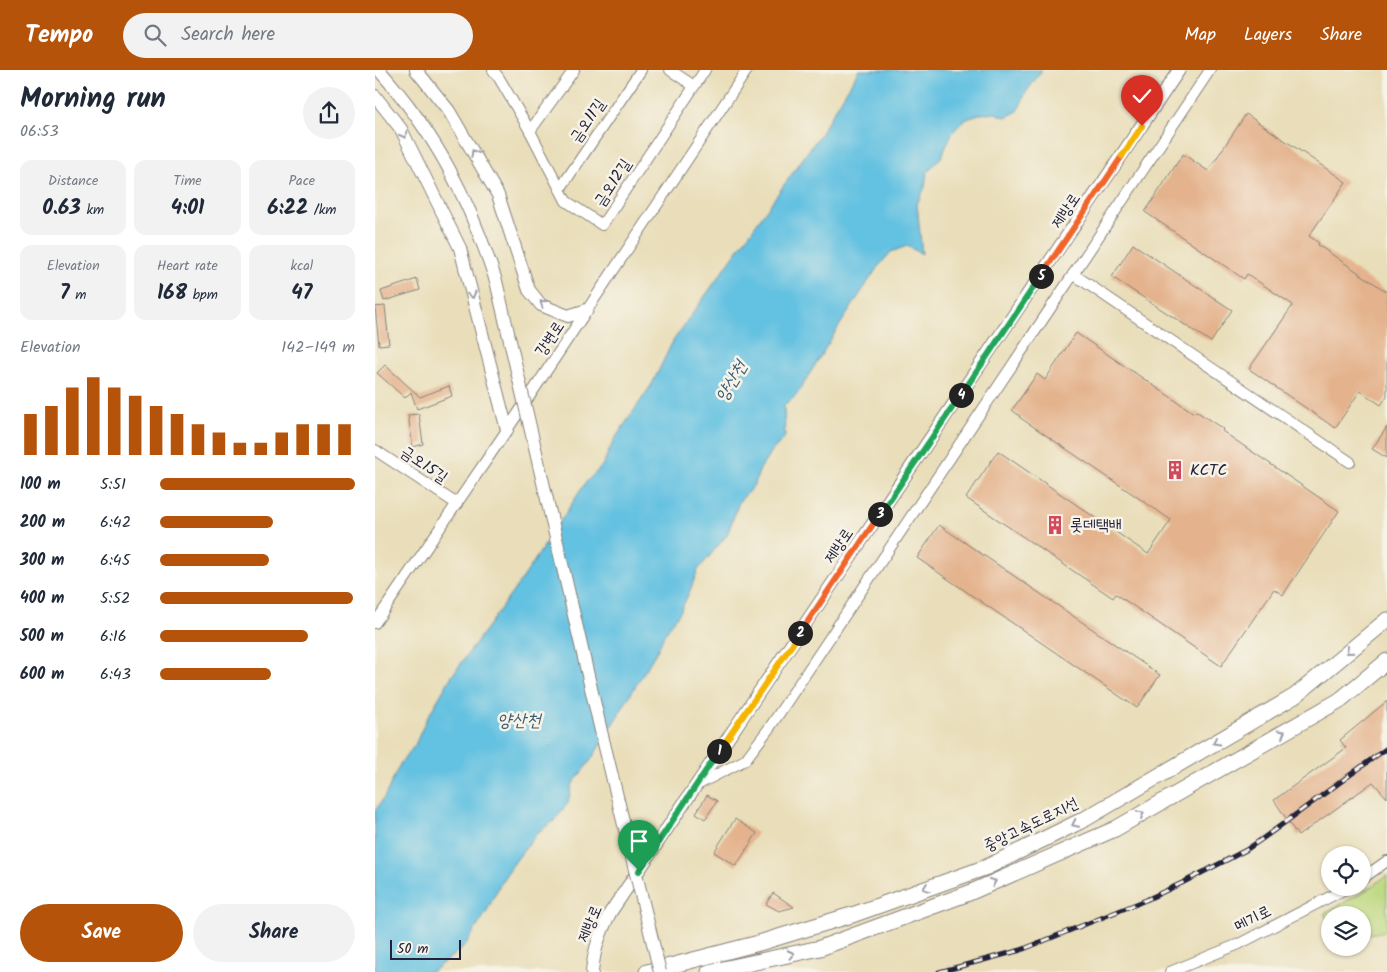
<!DOCTYPE html>
<html lang="en">
<head>
<meta charset="utf-8">
<style>
  body { margin:0; font-family:Kalam,"Poor Story",sans-serif; background:#f2f2f3; color:#1f2937; height:100vh; display:flex; flex-direction:column; font-size:19px; white-space:nowrap }
  * { box-sizing:border-box; margin:0 }
  p { font-size:16px; color:#747a83 }
  .icon { flex:none; width:28px; height:28px; fill:none; stroke:currentColor; stroke-width:2; stroke-linecap:round; stroke-linejoin:round }
  .map { position:relative; flex:1; overflow:hidden }
  .details { display:flex; flex-direction:column; background:#fff; width:375px }
  .details>* { flex:none }
  .tools { position:absolute; left:946px; top:776px; display:grid; gap:10px }
  .tools a { display:grid; place-items:center; width:50px; height:50px; border-radius:50%; background:#fff; box-shadow:0 1px 4px #0004; font-size:25px }
  .scale { position:absolute; left:15px; bottom:12px; width:71px; box-sizing:border-box; padding-left:5px; border:2px solid #22223b; border-top:0; font-size:14px; line-height:18px; white-space:nowrap; color:#22223b; -webkit-text-stroke:4px #f7f3e8; paint-order:stroke }
  .pin { position:absolute; display:grid; place-items:center; width:42px; height:42px; color:#fff; margin:-51px -21px; border-radius:50% 50% 50% 0; rotate:-45deg; box-shadow:0 0 5px #0007 }
  .pin .icon { rotate:45deg }
  .km { position:absolute; width:25px; height:25px; margin:-12px; border-radius:50%; background:#222; color:#fff; font-size:14px; line-height:25px; text-align:center }
  .round { display:grid; place-items:center; flex:none; width:52px; height:52px; border-radius:26px; background:#f2f2f3 }
  .headline { display:flex; align-items:center; justify-content:space-between; height:85px; padding:0 20px }
  h1 { font-size:28px; font-weight:800; line-height:38px }
  .stats { display:grid; grid-template-columns:repeat(3,1fr); gap:8px; height:85px; padding:5px 20px }
  .stats div { display:grid; align-content:center; border-radius:12px; background:#f2f2f3; text-align:center }
  .stats b { font-size:21px; font-weight:800 }
  .stats small { font-size:14px; font-weight:400 }
  .stats p { font-size:14px }
  .chart { height:140px; padding:10px 20px }
  .chart p { display:flex; justify-content:space-between }
  .chart svg { width:100%; height:90px; margin-top:5px; stroke:#b45309; stroke-width:6 }
  .action { display:flex; gap:10px; margin-top:auto; padding:10px 20px }
  .action a { flex:1; height:58px; border-radius:30px; background:#b45309; color:#fff; font-size:20px; font-weight:800; line-height:58px; text-align:center }
  .action a+a { background:#f2f2f3; color:#1f2937 }
  ul { padding:0 20px; list-style:none; font-size:16px }
  li { display:grid; grid-template-columns:80px 60px 1fr; align-items:center; height:38px }
  li i { height:12px; border-radius:6px; background:#b45309 }
  header { display:flex; align-items:center; gap:30px; box-sizing:border-box; height:70px; padding:0 25px; background:#b45309; color:#fff }
  header strong { font-size:24px }
  nav { display:flex; gap:28px; margin-inline-start:auto; font-size:18px }
  .search { width:350px; height:45px; background:#f2f2f3; display:flex; align-items:center; gap:12px; box-sizing:border-box; padding:0 18px; border-radius:28px; color:#747a83; font-size:19px }
  main { display:flex; flex:1; min-height:0 }
  .map>svg:first-child { display:block }
</style>
</head>
<body>
<header>
<strong>Tempo</strong>
<div class="search"><svg class="icon" aria-label="search" viewBox="0 0 24 24"><circle cx="10" cy="10" r="6"/><path d="M15 15l6 6"/></svg>Search here</div>
<nav><a>Map</a><a>Layers</a><a>Share</a></nav>
</header>
<main>
<section class="details">
<div class="headline"><div><h1>Morning run</h1><p>06:53</p></div><a class="round"><svg class="icon" aria-label="share" viewBox="0 0 24 24"><path d="M12 15V3M7 8l5-5 5 5M5 13v7h14v-7"/></svg></a></div>
<div class="stats">
<div><p>Distance</p><b>0.63<small> km</small></b></div>
<div><p>Time</p><b>4:01</b></div>
<div><p>Pace</p><b>6:22<small> /km</small></b></div>
</div>
<div class="stats">
<div><p>Elevation</p><b>7<small> m</small></b></div>
<div><p>Heart rate</p><b>168<small> bpm</small></b></div>
<div><p>kcal</p><b>47</b></div>
</div>
<div class="chart"><p><span>Elevation</span>142–149 m</p>
<svg viewBox="0 0 160 44" preserveAspectRatio="none"><path d="M5 44V24M15 44V20M25 44V11M35 44V6M45 44V11M55 44V15M65 44V20M75 44V24M85 44V29M95 44V33M105 44V38M115 44V38M125 44V33M135 44V29M145 44V29M155 44V29"/></svg>
</div>
<ul>
<li><b>100 m</b>5:51<i style="width:100%"></i></li>
<li><b>200 m</b>6:42<i style="width:58%"></i></li>
<li><b>300 m</b>6:45<i style="width:56%"></i></li>
<li><b>400 m</b>5:52<i style="width:99%"></i></li>
<li><b>500 m</b>6:16<i style="width:76%"></i></li>
<li><b>600 m</b>6:43<i style="width:57%"></i></li>
</ul>
<div class="action"><a>Save</a><a>Share</a></div>
</section>
<div class="map">
<svg width="1012" height="902" viewBox="0 0 1012 902">
  <rect width="100%" height="100%" fill="#f7f3e8"/>
  <filter id="ink" filterUnits="userSpaceOnUse"><feTurbulence type="fractalNoise" baseFrequency=".02" numOctaves="2"/><feDisplacementMap in="SourceGraphic" scale="10" xChannelSelector="R" yChannelSelector="G"/><feConvolveMatrix kernelMatrix="1 2 1 2 8 2 1 2 1" color-interpolation-filters="sRGB"/></filter>
  <filter id="wash" filterUnits="userSpaceOnUse"><feTurbulence type="fractalNoise" baseFrequency=".0096" numOctaves="4" result="noise"/><feDisplacementMap in="SourceGraphic" scale="20" xChannelSelector="R" yChannelSelector="G"/><feGaussianBlur stdDeviation="1.12" result="paint"/><feColorMatrix in="noise" values="0 0 0 0 0 0 0 0 0 0 0 0 0 0 0 0 0 1.4 0 .05"/><feComposite in="paint" operator="in"/></filter>
  <g filter="url(#wash)">
    <rect width="100%" height="100%" fill="#e9deb9"/>
    <!-- green -->
    <path fill="#bcd77d" stroke="#6f7c5c" d="M1012,805V861L988,865V845H955V854L949,844L998,816Z"/>
    <!-- water -->
    <path fill="#63c1e1" stroke="#42728e" d="M484,0H667L650,24L643,41L631,47L620,43L604,44L588,51L577,63L567,86L552,103L550,117L542,134L547,184L532,176L516,182L502,198L461,261L421,326L409,335L410,367L397,381L385,399L379,415L364,432L352,465L323,500L314,523L305,542L290,563L283,579L216,690L197,715L193,733L179,751L163,762L142,789L126,812L111,843L89,877L56,902H0V741L10,726L25,694L40,675L51,650L76,607L150,505L211,412L227,396L239,370L277,314L298,271L446,63Z"/>
    <g id="blocks">
      <!-- building -->
      <g fill="#e4b38d">
        <path d="M871,44L971,112L934,166L944,173L943,175L1012,222V326L1006,335L985,321L960,358L874,299L918,235L872,204L869,209L770,142L808,84L833,101Z"/>
        <path d="M758,174L857,240L836,272L737,207Z"/>
        <path d="M42,209L45,220L9,231L6,221Z"/>
        <path d="M10,236L14,274L4,275L0,237Z"/>
        <path d="M701,263L819,343L821,341L848,359L847,361L964,441L908,525L899,519L846,596L741,524L738,528L591,428L623,381L773,484L796,450L644,347L645,346L637,340L662,304L670,310Z"/>
        <path d="M10,295L45,327L74,316L77,326L42,339L36,322L30,328L2,303Z"/>
        <path d="M44,344L48,374L38,377L33,345Z"/>
        <path d="M1012,357V388L997,379Z"/>
        <path d="M564,455L785,605L762,638L542,488Z"/>
        <path d="M1012,631V728L998,712L923,766L899,730L971,678L965,670Z"/>
        <path d="M332,725L342,731L330,749L321,743Z"/>
        <path d="M360,749L382,763L361,796L339,782Z"/>
        <path d="M398,823L419,837L404,841L391,834Z"/>
      </g>
    </g>
  </g>
  <g filter="url(#ink)">
    <use href="#blocks" fill-opacity="0" stroke="#86807a" stroke-width="1"/>
    <g fill="none" stroke-linecap="round" stroke-linejoin="round">
      <!-- minor casing -->
      <g stroke="#86807a" stroke-width="12">
        <g id="minor">
          <path d="M118,0L124,8L155,61L191,131L227,155L330,0"/>
          <path d="M295,0L319,16"/>
          <path d="M155,61L199,0"/>
          <path d="M185,119L266,0"/>
          <path d="M698,204L975,392"/>
          <path d="M0,380L82,434"/>
          <path d="M0,553L132,360L372,0"/>
          <path d="M320,716L370,690L395,657L835,0"/>
          <path d="M988,808L1012,791"/>
          <path d="M795,902L864,874L972,818"/>
        </g>
      </g>
      <!-- major casing -->
      <g stroke="#86807a" stroke-width="14">
        <g id="major">
          <path d="M41,0L74,41L123,125L154,220L166,235L193,246L212,240"/>
          <path d="M0,26L26,59L85,178L132,360"/>
          <path d="M217,902C219,879 225,863 235,843C423,561 616,282 804,0"/>
        </g>
      </g>
      <!-- highway casing -->
      <g stroke="#86807a" stroke-width="17">
        <g id="highway">
          <path d="M272,902L384,873L480,844L612,797L710,749L920,626L1012,550"/>
          <path d="M334,902L445,878L594,823L740,759L965,630L1012,591"/>
        </g>
      </g>
      <!-- minor -->
      <use href="#minor" stroke="#fff" stroke-width="10"/>
      <!-- major -->
      <use href="#major" stroke="#fff" stroke-width="12"/>
      <!-- highway -->
      <use href="#highway" stroke="#fff" stroke-width="15"/>
      <!-- rail casing -->
      <g stroke="#22223b" stroke-width="5">
        <path id="rail" d="M564,902L646,880L771,830L807,813L871,780L887,769L1012,678"/>
      </g>
      <!-- rail -->
      <use href="#rail" stroke="#f7f3e8" stroke-width="3" stroke-dasharray="9" stroke-linecap="butt"/>
      <!-- major-bridge casing -->
      <g stroke="#86807a" stroke-width="14" stroke-linecap="butt">
        <path id="major-bridge" d="M4,0C62,65 94,129 121,211L226,661L285,902"/>
      </g>
      <!-- major-bridge -->
      <use href="#major-bridge" stroke="#fff" stroke-width="12"/>
    </g>
    <!-- one-way arrows -->
    <defs><path id="oneway-chevron" d="M-2-3.5L2.5 0L-2 3.5" fill="none" stroke-width="1.6" stroke-linecap="round" stroke-linejoin="round" transform="scale(1.25)"/></defs>
    <g stroke="#9c9ca7">
      <use href="#oneway-chevron" transform="translate(29 65) rotate(62)"/>
      <use href="#oneway-chevron" transform="translate(99 83) rotate(-120)"/>
      <use href="#oneway-chevron" transform="translate(97 225) rotate(75)"/>
      <use href="#oneway-chevron" transform="translate(168 233) rotate(-144)"/>
      <use href="#oneway-chevron" transform="translate(974 581) rotate(141)"/>
      <use href="#oneway-chevron" transform="translate(907 663) rotate(-30)"/>
      <use href="#oneway-chevron" transform="translate(841 672) rotate(150)"/>
      <use href="#oneway-chevron" transform="translate(766 744) rotate(-30)"/>
      <use href="#oneway-chevron" transform="translate(700 754) rotate(154)"/>
      <use href="#oneway-chevron" transform="translate(618 812) rotate(-24)"/>
      <use href="#oneway-chevron" transform="translate(551 818) rotate(160)"/>
      <use href="#oneway-chevron" transform="translate(416 884) rotate(-12)"/>
    </g>
  </g>
  <g fill="none" stroke-linecap="round" stroke-linejoin="round" filter="url(#ink)">
    <!-- split-1 casing -->
    <g stroke="#fff" stroke-width="10">
      <path id="split-1" d="M264,801L344,681"/>
    </g>
    <!-- split-2 casing -->
    <g stroke="#fff" stroke-width="10">
      <path id="split-2" d="M344,681L425,563"/>
    </g>
    <!-- split-3 casing -->
    <g stroke="#fff" stroke-width="10">
      <path id="split-3" d="M425,563L505,444"/>
    </g>
    <!-- split-4 casing -->
    <g stroke="#fff" stroke-width="10">
      <path id="split-4" d="M505,444L586,325"/>
    </g>
    <!-- split-5 casing -->
    <g stroke="#fff" stroke-width="10">
      <path id="split-5" d="M586,325L666,206"/>
    </g>
    <!-- split-6 casing -->
    <g stroke="#fff" stroke-width="10">
      <path id="split-6" d="M666,206L747,86"/>
    </g>
    <!-- split-7 casing -->
    <g stroke="#fff" stroke-width="10">
      <path id="split-7" d="M747,86L767,56"/>
    </g>
    <!-- split-1 -->
    <use href="#split-1" stroke="#22a559" stroke-width="6"/>
    <!-- split-2 -->
    <use href="#split-2" stroke="#f5b400" stroke-width="6"/>
    <!-- split-3 -->
    <use href="#split-3" stroke="#f0652b" stroke-width="6"/>
    <!-- split-4 -->
    <use href="#split-4" stroke="#22a559" stroke-width="6"/>
    <!-- split-5 -->
    <use href="#split-5" stroke="#22a559" stroke-width="6"/>
    <!-- split-6 -->
    <use href="#split-6" stroke="#f0652b" stroke-width="6"/>
    <!-- split-7 -->
    <use href="#split-7" stroke="#f5b400" stroke-width="6"/>
  </g>
  <!-- icons -->
  <defs>
    <g id="building-bare" transform="scale(1.5)"><path d="M-4-6H4V6H1V3H-1V6H-4ZM-2.5-4.3h1.7v1.8h-1.7ZM.8-4.3h1.7v1.8H.8ZM-2.5-1h1.7V.8h-1.7ZM.8-1h1.7V.8H.8Z" fill="#d1495b" stroke="#f7f3e8" stroke-width="2.5" paint-order="stroke"/></g>
  </defs>
  <g fill-rule="evenodd">
    <use href="#building-bare" x="800" y="400"/>
    <use href="#building-bare" x="680" y="455"/>
  </g>
  <g text-anchor="middle" dominant-baseline="central" stroke-width="5" stroke-linejoin="round" paint-order="stroke">
    <!-- street labels -->
    <g font-size="16" fill="#22223b" stroke="#f7f3e8">
      <text transform="translate(213 51) rotate(-56)">금오11길</text>
      <text transform="translate(238 113) rotate(-57)">금오12길</text>
      <text transform="translate(691 141) rotate(-56)">제방로</text>
      <text transform="translate(175 269) rotate(-56)">강변로</text>
      <text transform="translate(49 395) rotate(34)">금오15길</text>
      <text transform="translate(464 476) rotate(-56)">제방로</text>
      <text transform="translate(656 755) rotate(-26)">중앙고속도로지선</text>
      <text transform="translate(878 849) rotate(-27)">메기로</text>
      <text transform="translate(215 854) rotate(-67)">제방로</text>
    </g>
    <!-- poi labels -->
    <g font-size="16" fill="#22223b" stroke="#f7f3e8" text-anchor="start">
      <text x="815" y="400">KCTC</text>
      <text x="695" y="455">롯데택배</text>
    </g>
    <!-- water labels -->
    <g font-size="18" font-style="italic" fill="#395a75" stroke="#f7f3e8">
      <text transform="translate(357 312) rotate(-59)">양산천</text>
      <text x="144" y="651">양산천</text>
    </g>
  </g>
</svg>
<div class="tools">
<a><svg class="icon" aria-label="locate" viewBox="0 0 24 24"><circle cx="12" cy="12" r="6"/><path d="M12 2v4M12 18v4M2 12h4M18 12h4"/></svg></a>
<a><svg class="icon" aria-label="layers" viewBox="0 0 24 24"><path d="M12 4l9 5-9 5-9-5zM3 14l9 5 9-5"/></svg></a>
</div>
<div class="scale">50 m</div>
<div class="pin" style="left:264px;top:801px;background:#1e9e55"><svg class="icon" aria-label="arrive" viewBox="0 0 24 24"><path d="M6 21V4h12l-3 4 3 4H6"/></svg></div>
<div class="pin" style="left:767px;top:56px;background:#d93025"><svg class="icon" aria-label="check" viewBox="0 0 24 24"><path d="M5 12l5 5 9-10"/></svg></div>
<b class="km" style="left:344px;top:681px">1</b>
<b class="km" style="left:425px;top:563px">2</b>
<b class="km" style="left:505px;top:444px">3</b>
<b class="km" style="left:586px;top:325px">4</b>
<b class="km" style="left:666px;top:206px">5</b>
</div>
</main>
</body>
</html>
